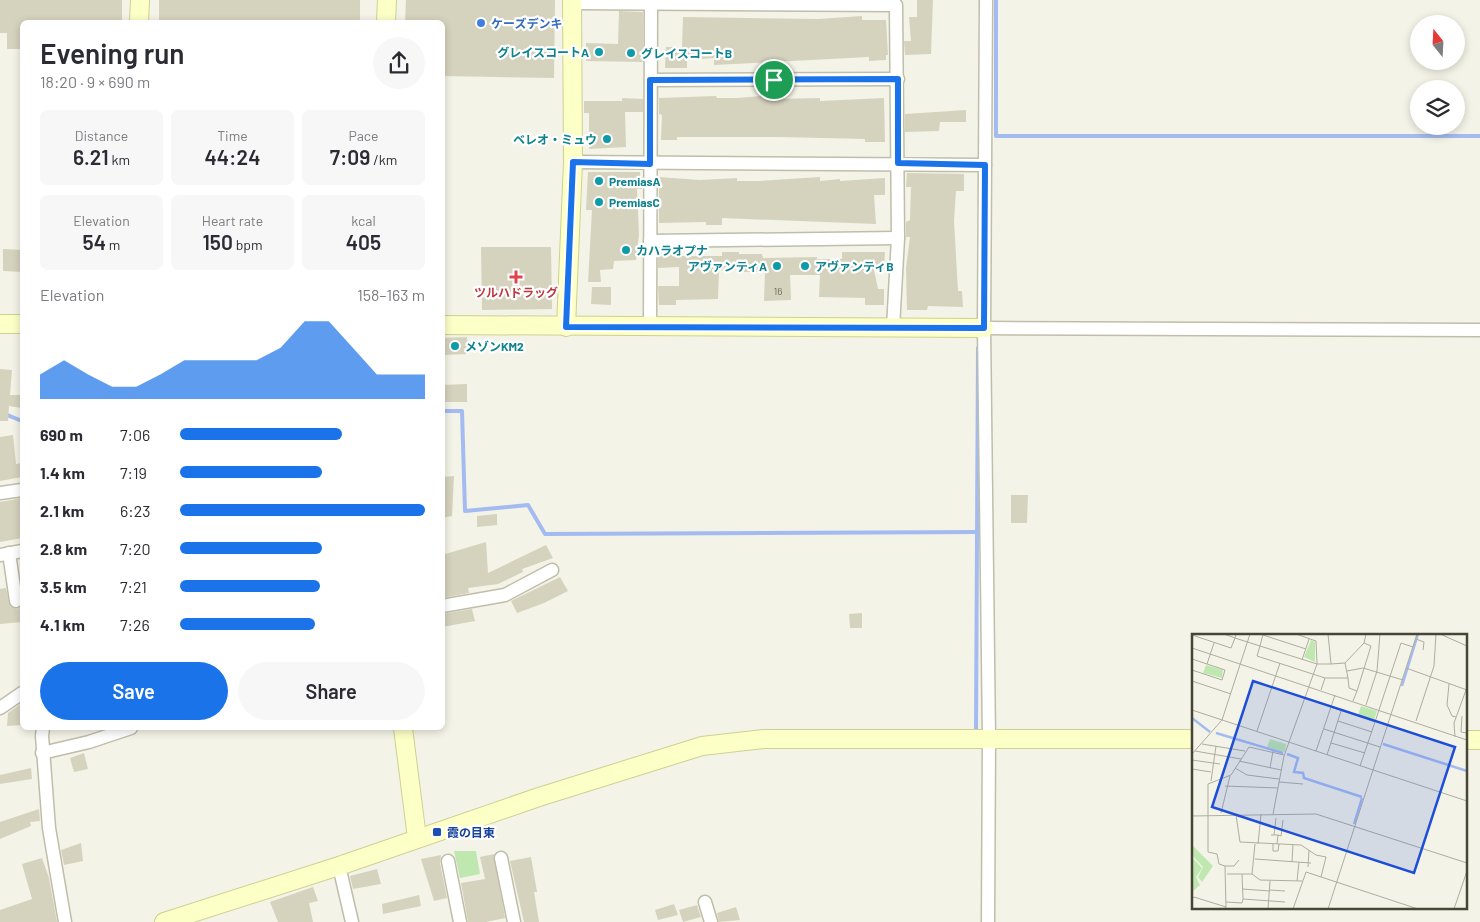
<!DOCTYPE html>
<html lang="en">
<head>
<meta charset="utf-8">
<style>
  body { margin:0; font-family:Barlow,"Noto Sans JP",sans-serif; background:#f7f7f7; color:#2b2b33; height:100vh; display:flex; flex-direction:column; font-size:19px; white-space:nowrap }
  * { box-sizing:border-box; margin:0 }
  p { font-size:16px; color:#7c7c81 }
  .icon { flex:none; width:28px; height:28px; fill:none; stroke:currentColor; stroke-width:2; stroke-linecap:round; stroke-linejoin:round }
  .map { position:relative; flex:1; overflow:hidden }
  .sheet { position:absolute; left:20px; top:20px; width:425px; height:710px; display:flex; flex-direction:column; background:#fff; border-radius:8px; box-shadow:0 2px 8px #0003 }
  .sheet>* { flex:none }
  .needle { width:32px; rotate:342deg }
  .buttons { position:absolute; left:1410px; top:15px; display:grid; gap:10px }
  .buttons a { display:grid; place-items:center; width:55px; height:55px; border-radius:50%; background:#fff; box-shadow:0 2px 8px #0003; font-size:25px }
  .pin { position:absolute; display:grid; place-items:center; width:42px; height:42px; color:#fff; margin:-21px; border:2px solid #fff; border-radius:50%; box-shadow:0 1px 5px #0007 }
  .round { display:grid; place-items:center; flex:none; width:52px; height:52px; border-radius:26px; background:#f7f7f7 }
  .overview { display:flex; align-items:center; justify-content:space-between; height:85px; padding:0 20px }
  h1 { font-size:28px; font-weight:600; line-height:38px }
  .stats { display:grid; grid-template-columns:repeat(3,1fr); gap:8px; height:85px; padding:5px 20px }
  .stats div { display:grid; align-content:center; border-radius:8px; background:#f7f7f7; text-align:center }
  .stats b { font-size:21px; font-weight:600 }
  .stats small { font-size:14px; font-weight:400 }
  .stats p { font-size:14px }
  .chart { height:140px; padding:10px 20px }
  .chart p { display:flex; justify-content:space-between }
  .chart svg { width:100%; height:90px; margin-top:5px; fill:#1a73e8; opacity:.7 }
  .primary-button { display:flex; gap:10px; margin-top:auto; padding:10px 20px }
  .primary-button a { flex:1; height:58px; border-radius:30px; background:#1a73e8; color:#fff; font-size:20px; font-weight:600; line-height:58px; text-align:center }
  .primary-button a+a { background:#f7f7f7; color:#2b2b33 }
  ul { padding:0 20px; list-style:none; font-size:16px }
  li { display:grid; grid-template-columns:80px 60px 1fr; align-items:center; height:38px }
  li i { height:12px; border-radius:6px; background:#1a73e8 }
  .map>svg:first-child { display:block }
</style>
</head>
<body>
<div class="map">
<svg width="1480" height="922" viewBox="0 0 1480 922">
  <rect width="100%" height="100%" fill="#f4f3e7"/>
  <!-- green -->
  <path fill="#bfe8b0" d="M454,851H476L480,874L460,878Z"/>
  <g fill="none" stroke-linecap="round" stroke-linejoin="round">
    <!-- stream -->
    <g stroke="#a4bbf1" stroke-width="4">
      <path d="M996,0V136H1480"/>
      <path d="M442,411H462L465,511L528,505L545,534L977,532"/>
      <path d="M0,412L22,421"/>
      <path d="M976,729L978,348"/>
    </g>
  </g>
  <!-- building -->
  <g fill="#d5d3bd">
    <path d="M0,0H122V22H22V49H7V33H0Z"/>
    <rect x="159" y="0" width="201" height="22"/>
    <path d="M406,0H555L554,78L442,76V22H405Z"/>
    <path d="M917,0H933L931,54L905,55L904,41H911L909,17H917Z"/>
    <path d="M619,11L643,12V62L586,61V43L618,44Z"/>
    <path d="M862,16V20H886L888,55H886V60L869,61V57L714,65V58L687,60V68H665L666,47H682L683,17L818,19Z"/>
    <path d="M775,95V99L820,98V101L884,98L885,142H865V139L779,137H677V140H661L662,115L659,114V98L716,96L717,98H737Z"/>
    <path d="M622,98L643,99V112H625L626,147L589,149V113H584V101H622Z"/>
    <path d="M966,110V122H940L939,131L905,132V114Z"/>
    <path d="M588,172H640V177H642V189H637L639,235L636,260L614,261L613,269L600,270L601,282H588L592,210H586Z"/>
    <path d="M907,173L964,174V191H956L954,221L958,291H962L963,307L928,306L927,310H907L906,268L910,237H906V222L910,220L911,187H906Z"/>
    <path d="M659,177L700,180L737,178V181H759L820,177V181L840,179V181L885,178V195H874L876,224L722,218V225H706V222L659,223Z"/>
    <path d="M481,247H551L552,309L482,310Z"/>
    <path d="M3,249L22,250V272L3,271Z"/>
    <path d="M658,250H677L676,256H722V252H739V254H762L763,258L817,257V259H842V252H885L884,269L874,270L878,289H884V305H865V298L819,297L820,275H790L791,300L764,301L765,272H743L744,269L719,270L718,299L676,300V305H659L658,286H679V267L658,268Z"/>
    <path d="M592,287H611V305L591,304Z"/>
    <path d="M467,337L468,354L442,355V338Z"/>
    <path d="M0,369L12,370L10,395H22V408L9,406L8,421H0Z"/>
    <path d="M467,384V402H442V385Z"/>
    <path d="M13,435L16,464L22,463V477L0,481V437Z"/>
    <path d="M454,476L452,516L442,518V477Z"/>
    <path d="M1011,495H1028L1027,523H1011Z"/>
    <path d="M22,498V538L0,542V502Z"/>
    <path d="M497,514V525L477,527V516Z"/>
    <path d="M486,542L488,573L546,545L553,558L522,569L523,572L498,584L468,588L469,593L442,598V555Z"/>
    <path d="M560,577L568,591L544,603L517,613L511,601Z"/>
    <path d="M6,588L10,606L17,609L22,606V622L0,624V589Z"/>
    <path d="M472,609L475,621L442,627V614Z"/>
    <path d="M862,613V628H850L849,614Z"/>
    <path d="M22,703V725L7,726L8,713Z"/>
    <path d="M84,753L88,769L74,772L70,758Z"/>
    <path d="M31,768L32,779L0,784V775Z"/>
    <path d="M39,809L40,821L30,822L31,826L0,839V822Z"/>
    <path d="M81,843L83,861L64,865L61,850Z"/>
    <path d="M494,854L505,918L486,922H468L461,883L485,879L480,857Z"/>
    <path d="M441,855L440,863L447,898L434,901L421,859Z"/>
    <path d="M531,857L537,892H534L539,922H524L510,861Z"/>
    <path d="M42,858L49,878L57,922H0V910L32,899L22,864Z"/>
    <path d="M377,869L381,884L353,889L350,876Z"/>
    <path d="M313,887L318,901L309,903L313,922H278L270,902Z"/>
    <path d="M419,895L421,906L383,914L382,904Z"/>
    <path d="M674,904L678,915L658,920L655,910Z"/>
    <path d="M697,905L701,917L683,922L679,910Z"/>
    <path d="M736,907L740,920L719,922L717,913Z"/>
  </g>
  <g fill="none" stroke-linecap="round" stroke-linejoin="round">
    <!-- street casing -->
    <g stroke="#bfbeaa" stroke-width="15">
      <g id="street">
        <path d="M986,0L984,328L989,739L988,922"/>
        <path d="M572,3L896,5L898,238L893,328"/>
        <path d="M651,80L898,79"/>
        <path d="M573,162L985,165"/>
        <path d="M650,241L898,238"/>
        <path d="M650,327L651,5"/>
        <path d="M984,328L1480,330"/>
        <path d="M0,493L22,490"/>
        <path d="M9,553L16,601"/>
        <path d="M0,555L22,551"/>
        <path d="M442,606L505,595L552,570"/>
        <path d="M0,708L22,693"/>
        <path d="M43,728L42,736L49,828L65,922"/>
        <path d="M42,753L89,742L131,728"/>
        <path d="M501,858L514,922"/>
        <path d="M448,861L460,922"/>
        <path d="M339,866L352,922"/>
        <path d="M705,902L711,922"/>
      </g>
    </g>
    <!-- secondary casing -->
    <g stroke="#cfd094" stroke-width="20">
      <g id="secondary">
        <path d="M139,22L140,0"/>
        <path d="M386,22L387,0"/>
        <path d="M0,324H22"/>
        <path d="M442,325L984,328"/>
        <path d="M566,327L573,162L572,0"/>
        <path d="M403,728L417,838"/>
        <path d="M1466,740H1480"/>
        <path d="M164,922L339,866L539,797L702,746L764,739H1194"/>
      </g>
    </g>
    <!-- street -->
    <use href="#street" stroke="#fff" stroke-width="12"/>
    <!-- secondary -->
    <use href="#secondary" stroke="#fcffc6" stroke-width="18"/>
  </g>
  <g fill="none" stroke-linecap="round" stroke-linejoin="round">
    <!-- route casing -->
    <g stroke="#fff" stroke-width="10">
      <path id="route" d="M898,79V163L985,165L984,328L566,327L573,162L650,164V80Z"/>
    </g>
    <!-- route -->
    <use href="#route" stroke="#1a73e8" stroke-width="6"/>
  </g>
  <!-- markers -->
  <circle fill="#3f7fe0" stroke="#fff" stroke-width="2" cx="481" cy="23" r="5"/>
  <g fill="#0f9aa8" stroke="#fff" stroke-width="2">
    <circle cx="599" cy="52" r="5"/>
    <circle cx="631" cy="53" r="5"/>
    <circle cx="607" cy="139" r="5"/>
    <circle cx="599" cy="181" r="5"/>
    <circle cx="599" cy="202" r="5"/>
    <circle cx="626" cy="250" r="5"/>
    <circle cx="777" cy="266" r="5"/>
    <circle cx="805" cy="266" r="5"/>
    <circle cx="455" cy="346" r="5"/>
  </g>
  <path fill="#e0444e" stroke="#fff" stroke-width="2" d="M513.5 269.5h5v5h5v5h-5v5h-5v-5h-5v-5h5z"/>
  <rect fill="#1a4fb4" stroke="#fff" stroke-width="2" x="432" y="827" width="10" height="10" rx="2.5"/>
  <g text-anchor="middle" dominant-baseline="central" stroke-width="4.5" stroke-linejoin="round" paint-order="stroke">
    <!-- number labels -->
    <g font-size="10" fill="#6a6858">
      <text x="778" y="291">16</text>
    </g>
    <!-- shop labels -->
    <g font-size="12" font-weight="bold" fill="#366cbe" stroke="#fff" text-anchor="start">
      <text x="491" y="23">ケーズデンキ</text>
    </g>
    <!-- culture labels -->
    <g font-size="12" font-weight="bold" fill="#0d838f" stroke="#fff" text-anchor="start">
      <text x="589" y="52" text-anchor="end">グレイスコートA</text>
      <text x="641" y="53">グレイスコートB</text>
      <text x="597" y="139" text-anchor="end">ベレオ・ミュウ</text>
      <text x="609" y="181">PremiasA</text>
      <text x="609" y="202">PremiasC</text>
      <text x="636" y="250">カハラオプナ</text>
      <text x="767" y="266" text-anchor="end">アヴァンティA</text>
      <text x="815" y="266">アヴァンティB</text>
      <text x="465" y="346">メゾンKM2</text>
    </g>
    <!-- health labels -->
    <g font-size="12" font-weight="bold" fill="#be3a42" stroke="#fff">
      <text x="516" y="292">ツルハドラッグ</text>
    </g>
    <!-- transit labels -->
    <g font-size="12" font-weight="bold" fill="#164399" stroke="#fff" text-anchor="start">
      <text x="447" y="832">霞の目東</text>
    </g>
  </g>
  <!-- overview -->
  <g transform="translate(1192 634)">
    <rect width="275" height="275" fill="#f4f3e7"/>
    <path d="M119,6L123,8V28L112,23ZM14,31L31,36L30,44L11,39ZM169,72L185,77L182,86L166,81ZM78,105L94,110L93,118L75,113ZM0,211L21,232L10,248L6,243L11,233L0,221ZM0,223L10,234L4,243L8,251L0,258Z" fill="#bfe8b0"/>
    <path fill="none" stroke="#a4bbf1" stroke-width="2.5" d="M210,52L226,0M0,84L18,98M24,99L91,119M191,110L275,137M95,120L106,124L102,138L111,139L112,144L170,163M162,190L170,164"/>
    <path fill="none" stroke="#afada0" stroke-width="1" d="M44,0L43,4L68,12L65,22L133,44M71,0L68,12L125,30L124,7L104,0M136,0L139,30L153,29M248,0L275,12M0,1L39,14L43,4L32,0M71,1L114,15M224,5L232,8L231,16M0,14L275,106M0,25L33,36L30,46L0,36M110,26L117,5M15,30L22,9M171,34L211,46M214,34L275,56M155,37L171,34M156,44L157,54L165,57L161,67M0,47L39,60M257,50L255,71L260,82L264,83M129,56L133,44H156L153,29L172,9L174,0M165,57L179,12L172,9M174,71L185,37L188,0M139,73L183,88L168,132M0,76L275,167M270,82L269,98L275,99M146,87L180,98M224,87L242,32L244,0M183,88L209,9L221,13M132,95L188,113M65,97L88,29M263,103L262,89L274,56M139,109L173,119M10,110L53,117M3,117L49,125M124,117L143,61M0,120L30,86L58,0M135,121L149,77M0,126L28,130M47,127L89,136M43,134L55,141L87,145M78,134L81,117M0,135L19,138M19,147L24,112M87,148L111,150M33,152L86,154M29,179L38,142M81,180L92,122L125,30H139M44,181L48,208L109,211L124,221L134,223L129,243M0,182L124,180L275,229M79,201H86L85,210M82,201L84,184M86,201L89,202L91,186M66,210L69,180M81,210V217H86L87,210M63,225L119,229M100,228L101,210M33,232H42L47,226M116,233L117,216M50,240H60L68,246L110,247M60,240L63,210M105,247L107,228M50,255L78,257M78,256L93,257M0,265L2,263L34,273M51,265L93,268M34,268L50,269L51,265L50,240H35M34,275L33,232L27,230L25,220L16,218V150L39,141L57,113L92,121M76,275L78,247M101,275L114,238L226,275M136,275L225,0M262,275L275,237"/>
    <path fill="#1d4ed8" fill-opacity="0.15" stroke="#1d4ed8" stroke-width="2.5" d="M61,47L263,113L222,239L20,173Z"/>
    <rect width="275" height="275" fill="none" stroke="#474536" stroke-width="2.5"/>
  </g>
</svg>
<div class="buttons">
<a><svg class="needle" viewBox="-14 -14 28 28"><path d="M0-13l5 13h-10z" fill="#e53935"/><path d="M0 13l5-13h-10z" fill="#7c7c81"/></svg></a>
<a><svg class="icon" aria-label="layers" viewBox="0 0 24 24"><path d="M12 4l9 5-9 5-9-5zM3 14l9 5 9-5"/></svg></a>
</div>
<div class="pin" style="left:774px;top:80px;background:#1e9e55"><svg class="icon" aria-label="arrive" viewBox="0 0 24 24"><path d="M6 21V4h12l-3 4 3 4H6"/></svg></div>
<section class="sheet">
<div class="overview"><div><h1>Evening run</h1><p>18:20 · 9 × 690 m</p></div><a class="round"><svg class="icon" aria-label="share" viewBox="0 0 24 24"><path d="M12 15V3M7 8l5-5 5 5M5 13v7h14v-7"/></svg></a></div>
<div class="stats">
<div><p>Distance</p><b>6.21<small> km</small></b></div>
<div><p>Time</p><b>44:24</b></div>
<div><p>Pace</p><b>7:09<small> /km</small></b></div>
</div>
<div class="stats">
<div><p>Elevation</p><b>54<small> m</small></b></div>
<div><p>Heart rate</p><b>150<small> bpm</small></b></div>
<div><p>kcal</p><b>405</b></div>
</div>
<div class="chart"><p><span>Elevation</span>158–163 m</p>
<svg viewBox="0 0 160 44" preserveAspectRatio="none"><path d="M0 44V32L10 25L20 32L30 38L40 38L50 32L60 25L70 25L80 25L90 25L100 19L110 6L120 6L130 19L140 32L150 32L160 32V44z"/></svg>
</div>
<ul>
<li><b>690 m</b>7:06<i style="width:66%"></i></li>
<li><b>1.4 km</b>7:19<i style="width:58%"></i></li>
<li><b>2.1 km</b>6:23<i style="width:100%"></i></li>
<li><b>2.8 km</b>7:20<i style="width:58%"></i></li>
<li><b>3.5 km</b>7:21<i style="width:57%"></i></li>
<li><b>4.1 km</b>7:26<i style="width:55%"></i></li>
</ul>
<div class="primary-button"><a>Save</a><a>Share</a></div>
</section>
</div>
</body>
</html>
